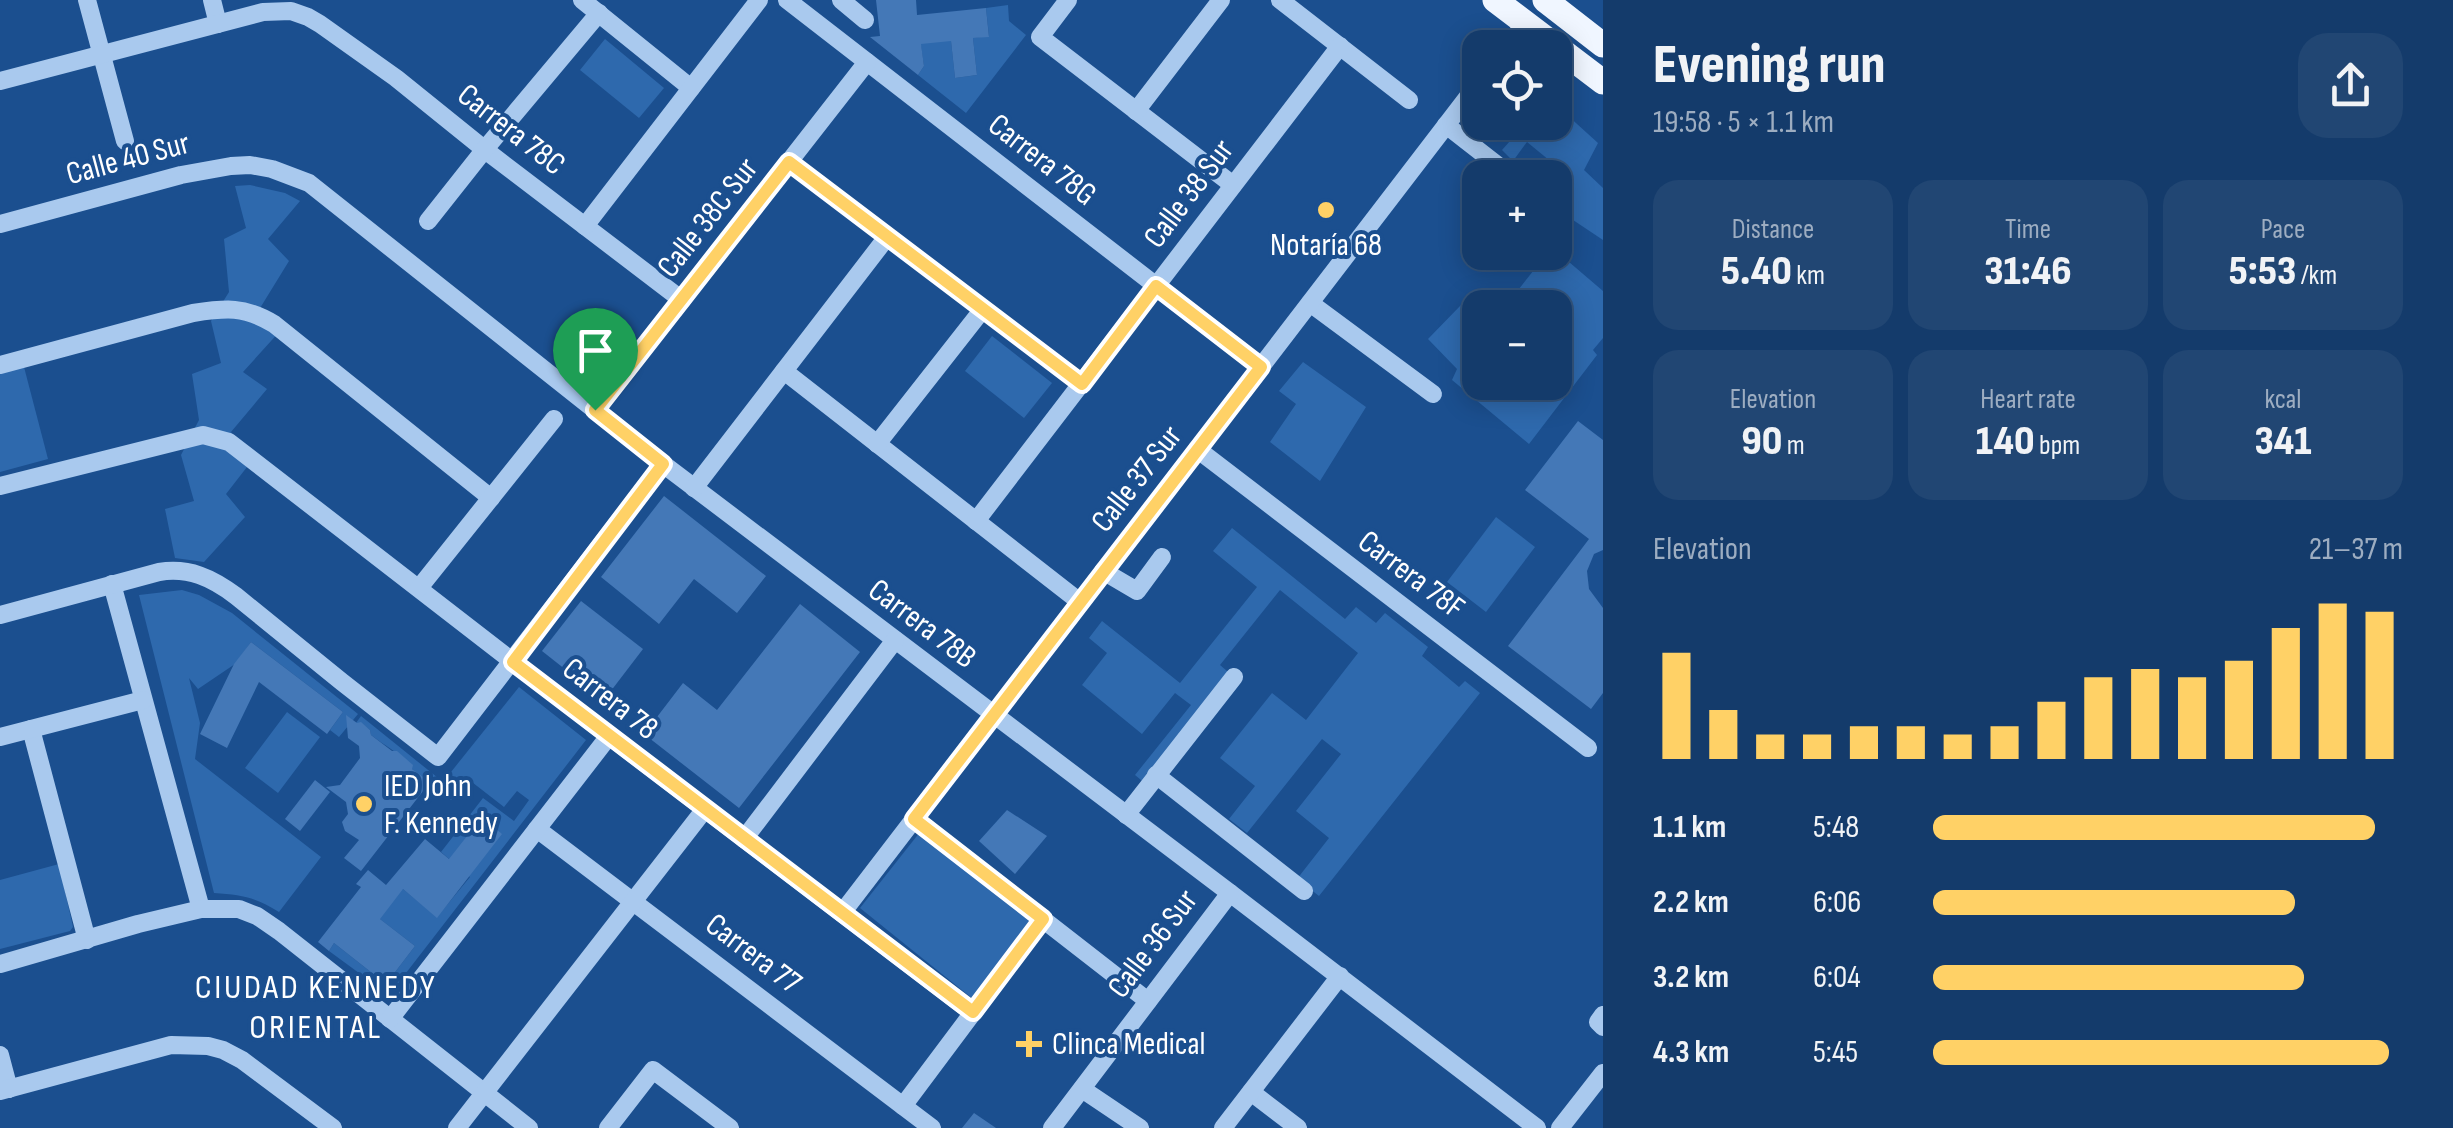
<!DOCTYPE html>
<html lang="en">
<head>
<meta charset="utf-8">
<style>
  body { margin:0; font-family:"Sofia Sans Condensed",sans-serif; background:#214673; color:#f1f3f6; height:100vh; display:flex; flex-direction:column; font-size:38px; white-space:nowrap }
  * { box-sizing:border-box; margin:0 }
  p { font-size:32px; color:#9dadc1 }
  .icon { flex:none; width:55px; height:55px; fill:none; stroke:currentColor; stroke-width:2; stroke-linecap:round; stroke-linejoin:round }
  .map { position:relative; flex:1; overflow:hidden }
  .panel { display:flex; flex-direction:column; background:#143b6b; width:850px }
  .panel>* { flex:none }
  .buttons { position:absolute; left:1462px; top:30px; display:grid; gap:20px }
  .buttons a { display:grid; place-items:center; width:110px; height:110px; border-radius:20px; background:#143b6b; box-shadow:0 5px 25px #0003,0 0 0 2px #33557e; font-size:50px }
  .pin { position:absolute; display:grid; place-items:center; width:85px; height:85px; color:#fff; margin:-102px -42px; border-radius:50% 50% 50% 0; rotate:-45deg; box-shadow:0 0 10px #0007 }
  .pin .icon { rotate:45deg }
  .round { display:grid; place-items:center; flex:none; width:105px; height:105px; border-radius:30px; background:#214673 }
  .headline { display:flex; align-items:center; justify-content:space-between; height:170px; padding:0 50px }
  h1 { font-size:55px; font-weight:800; line-height:75px }
  .metrics { display:grid; grid-template-columns:repeat(3,1fr); gap:15px; height:170px; padding:10px 50px }
  .metrics div { display:grid; align-content:center; border-radius:25px; background:#214673; text-align:center }
  .metrics b { font-size:42px; font-weight:800 }
  .metrics small { font-size:28px; font-weight:400 }
  .metrics p { font-size:28px }
  .chart { height:280px; padding:20px 50px }
  .chart p { display:flex; justify-content:space-between }
  .chart svg { width:100%; height:180px; margin-top:10px; stroke:#ffd166; stroke-width:6 }
  ul { padding:0 50px; list-style:none; font-size:32px }
  li { display:grid; grid-template-columns:160px 120px 1fr; align-items:center; height:75px }
  li i { height:25px; border-radius:12px; background:#ffd166 }
  main { display:flex; flex:1; min-height:0 }
  .map>svg:first-child { display:block }
</style>
</head>
<body>
<main>
<div class="map">
<svg width="1603" height="1128" viewBox="0 0 1603 1128">
  <rect width="100%" height="100%" fill="#1b4f8f"/>
  <!-- green -->
  <g fill="#2e69ad">
    <path d="M1008,5L1009,21L1026,35L966,113L918,75L924,66L919,32L951,41L955,78L977,75L973,38L989,36L986,8Z"/>
    <path d="M605,39L664,88L639,118L580,70Z"/>
    <path d="M1555,104L1598,143L1584,170L1603,188V240L1558,210L1560,196L1555,187L1566,174L1527,142L1513,161L1502,150L1526,123L1555,122Z"/>
    <path d="M250,185L285,193L300,201L268,239L289,261L257,313L281,330L243,372L267,389L231,432L242,451L247,467L226,494L245,517L204,562L175,558L165,509L194,501L181,455L199,420L192,374L221,363L211,321L229,292L224,239L246,228L235,186Z"/>
    <path d="M1555,250L1603,291V338L1593,350L1597,355L1529,444L1452,380L1457,369L1428,339L1461,305L1480,321V382H1555V365L1572,340L1555,326V308L1532,307L1515,294L1541,261L1526,253L1555,252Z"/>
    <path d="M992,336L1052,383L1024,418L965,371Z"/>
    <path d="M1303,362L1366,407L1320,481L1270,442L1296,404L1279,391Z"/>
    <path d="M24,367L48,459L0,472V373Z"/>
    <path d="M1496,517L1535,547L1486,612L1447,582Z"/>
    <path d="M1232,528L1345,619L1356,607L1376,623L1385,613L1428,647L1422,656L1459,687L1465,681L1480,693L1319,896L1297,879L1329,838L1296,811L1341,754L1322,739L1247,833L1229,819L1255,786L1220,758L1272,693L1306,720L1358,653L1280,590L1220,665L1234,677L1147,785L1135,775L1191,705L1175,693L1142,734L1082,685L1107,653L1089,638L1102,621L1180,683L1257,587L1213,551Z"/>
    <path d="M182,590L199,595L232,613L358,714L339,737L330,730L343,712L251,642L235,664L198,689L189,678L200,723L195,759L321,857L279,912C255,897 242,895 214,893L139,595Z"/>
    <path d="M519,687L586,740L389,995L329,951L334,943L386,984L415,946L363,906L403,889L437,917L470,877L441,852L483,798L514,821L529,800L517,791L504,807L468,779L451,800L412,769V765C399,753 385,746 371,735L370,730L361,723H356L361,716L443,782Z"/>
    <path d="M287,712L320,737L278,793L245,768Z"/>
    <path d="M920,832L1033,923L973,999L860,908Z"/>
    <path d="M59,864L73,927L70,931L0,949V880Z"/>
  </g>
  <!-- building -->
  <g fill="#4478b7">
    <path d="M876,0H916L917,15L986,8L989,37L973,38L977,75L955,78L951,41L921,44L924,66L918,75L870,37L880,36Z"/>
    <path d="M1578,421L1603,440V550L1594,554L1587,571L1589,589L1603,608V693L1591,709L1508,646L1589,539L1525,490Z"/>
    <path d="M664,496L766,576L737,613L694,579L659,624L601,577Z"/>
    <path d="M581,601L643,649L604,700L542,651Z"/>
    <path d="M800,604L860,652L739,808L644,734L683,683L717,710Z"/>
    <path d="M251,642L343,712L327,734L259,682L227,748L200,734L234,664Z"/>
    <path d="M346,715L357,723L361,722L370,730L371,735L392,751H397L413,765L412,769L430,782L361,871L344,858L359,840L345,831L342,822L348,814L346,802L326,787L340,785L360,758L359,746L348,738Z"/>
    <path d="M315,780L330,792L300,831L285,819Z"/>
    <path d="M1007,810L1047,836L1015,874L979,841Z"/>
    <path d="M482,817L502,834L437,918L403,889L380,919L415,946L386,984L334,943L329,951L318,942L361,887L356,884L368,870L386,885L425,839L449,859Z"/>
    <path d="M974,1113L996,1128H962Z"/>
  </g>
  <g fill="none" stroke-linecap="round" stroke-linejoin="round">
    <!-- minor -->
    <g stroke="#a9c9ee" stroke-width="18">
      <path d="M87,0L125,141"/>
      <path d="M212,0L218,24"/>
      <path d="M582,0L691,88"/>
      <path d="M787,0L1261,367"/>
      <path d="M841,0L865,20"/>
      <path d="M1068,0L1040,37L1233,185"/>
      <path d="M1280,0L1409,100"/>
      <path d="M1506,48L1525,23"/>
      <path d="M0,81L263,12L291,11L308,17L320,24L396,78L489,153L682,300"/>
      <path d="M1136,111L1221,0"/>
      <path d="M1446,125L1514,178"/>
      <path d="M789,162L1082,384"/>
      <path d="M428,221L485,149L599,13"/>
      <path d="M0,224L181,175L231,166L250,165L272,169L309,183L663,464L1230,893L1537,1128"/>
      <path d="M585,226L759,0"/>
      <path d="M1310,303L1433,394"/>
      <path d="M0,365L193,313C226,308 244,306 274,324L491,498"/>
      <path d="M784,371L1080,602"/>
      <path d="M595,410L867,62"/>
      <path d="M877,444L983,309"/>
      <path d="M1197,449L1588,748"/>
      <path d="M0,486L203,435L229,442L600,729L973,1013"/>
      <path d="M694,488L887,237"/>
      <path d="M976,521L1340,46"/>
      <path d="M1103,571L1137,591L1162,557"/>
      <path d="M112,584L201,909"/>
      <path d="M419,588L554,419"/>
      <path d="M0,615L159,572C189,567 212,578 236,596L342,682L438,757L663,464"/>
      <path d="M31,729L87,940"/>
      <path d="M0,737L143,700"/>
      <path d="M1156,775L1304,891"/>
      <path d="M1126,815L1234,677"/>
      <path d="M914,819L1148,1001"/>
      <path d="M537,829L932,1128"/>
      <path d="M744,839L895,640"/>
      <path d="M842,913L1480,81"/>
      <path d="M0,964L138,924L201,909H239L257,916L279,931L529,1128"/>
      <path d="M1603,1015L1598,1022L1603,1027"/>
      <path d="M390,1019L609,736"/>
      <path d="M0,1055L9,1089"/>
      <path d="M1082,1089L1140,1128"/>
      <path d="M0,1091L171,1045L208,1046L223,1050L242,1060L333,1128"/>
      <path d="M1251,1092L1298,1128"/>
      <path d="M903,1106L1043,919"/>
      <path d="M457,1128L705,809"/>
      <path d="M608,1128L653,1070L730,1128"/>
      <path d="M1052,1128L1230,893"/>
      <path d="M1223,1128L1340,976"/>
      <path d="M1560,1128L1603,1073"/>
    </g>
    <!-- major -->
    <g stroke="#f0f6ff" stroke-width="25">
      <path d="M1495,0L1603,82"/>
      <path d="M1545,0L1603,45"/>
    </g>
  </g>
  <g fill="none" stroke-linecap="round" stroke-linejoin="round">
    <!-- route casing -->
    <g stroke="#fff" stroke-width="20">
      <path id="route" d="M789,162L1082,384L1156,286L1261,367L914,819L1043,919L973,1012L513,662L663,464L595,410Z"/>
    </g>
    <!-- route -->
    <use href="#route" stroke="#ffd166" stroke-width="12"/>
  </g>
  <!-- markers -->
  <g fill="#ffd166" stroke="#1b4f8f" stroke-width="4">
    <circle cx="1326" cy="210" r="10"/>
    <circle cx="364" cy="804" r="10"/>
    <path d="M1024 1029h10v10h10v10h-10v10h-10v-10h-10v-10h10z"/>
  </g>
  <g text-anchor="middle" dominant-baseline="central" stroke-width="8" stroke-linejoin="round" paint-order="stroke">
    <!-- street labels -->
    <g font-size="32" fill="#fff" stroke="#1b4f8f">
      <text transform="translate(511 130) rotate(38)">Carrera 78C</text>
      <text transform="translate(128 159) rotate(-15)">Calle 40 Sur</text>
      <text transform="translate(1042 160) rotate(38)">Carrera 78G</text>
      <text transform="translate(1189 194) rotate(-53)">Calle 38 Sur</text>
      <text transform="translate(708 218) rotate(-52)">Calle 38C Sur</text>
      <text transform="translate(1137 479) rotate(-52)">Calle 37 Sur</text>
      <text transform="translate(1411 575) rotate(37)">Carrera 78F</text>
      <text transform="translate(922 624) rotate(37)">Carrera 78B</text>
      <text transform="translate(610 699) rotate(38)">Carrera 78</text>
      <text transform="translate(1153 944) rotate(-53)">Calle 36 Sur</text>
      <text transform="translate(753 954) rotate(37)">Carrera 77</text>
    </g>
    <!-- poi labels -->
    <g font-size="32" fill="#fff" stroke="#1b4f8f" text-anchor="start">
      <text x="1326" y="245" text-anchor="middle">Notaría 68</text>
      <text x="384" y="786">IED John<tspan x="384" dy="37">F. Kennedy</tspan></text>
      <text x="1052" y="1044">Clinca Medical</text>
    </g>
    <!-- neighbourhood labels -->
    <g font-size="35" letter-spacing="2.5" fill="#fff" stroke="#1b4f8f">
      <text x="316" y="987">CIUDAD KENNEDY<tspan x="316" dy="40">ORIENTAL</tspan></text>
    </g>
  </g>
</svg>
<div class="buttons">
<a><svg class="icon" aria-label="locate" viewBox="0 0 24 24"><circle cx="12" cy="12" r="6"/><path d="M12 2v4M12 18v4M2 12h4M18 12h4"/></svg></a>
<a>+</a>
<a>−</a>
</div>
<div class="pin" style="left:595px;top:410px;background:#1e9e55"><svg class="icon" aria-label="arrive" viewBox="0 0 24 24"><path d="M6 21V4h12l-3 4 3 4H6"/></svg></div>
</div>
<section class="panel">
<div class="headline"><div><h1>Evening run</h1><p>19:58 · 5 × 1.1 km</p></div><a class="round"><svg class="icon" aria-label="share" viewBox="0 0 24 24"><path d="M12 15V3M7 8l5-5 5 5M5 13v7h14v-7"/></svg></a></div>
<div class="metrics">
<div><p>Distance</p><b>5.40<small> km</small></b></div>
<div><p>Time</p><b>31:46</b></div>
<div><p>Pace</p><b>5:53<small> /km</small></b></div>
</div>
<div class="metrics">
<div><p>Elevation</p><b>90<small> m</small></b></div>
<div><p>Heart rate</p><b>140<small> bpm</small></b></div>
<div><p>kcal</p><b>341</b></div>
</div>
<div class="chart"><p><span>Elevation</span>21–37 m</p>
<svg viewBox="0 0 160 44" preserveAspectRatio="none"><path d="M5 44V18M15 44V32M25 44V38M35 44V38M45 44V36M55 44V36M65 44V38M75 44V36M85 44V30M95 44V24M105 44V22M115 44V24M125 44V20M135 44V12M145 44V6M155 44V8"/></svg>
</div>
<ul>
<li><b>1.1 km</b>5:48<i style="width:94%"></i></li>
<li><b>2.2 km</b>6:06<i style="width:77%"></i></li>
<li><b>3.2 km</b>6:04<i style="width:79%"></i></li>
<li><b>4.3 km</b>5:45<i style="width:97%"></i></li>
</ul>
</section>
</main>
</body>
</html>
